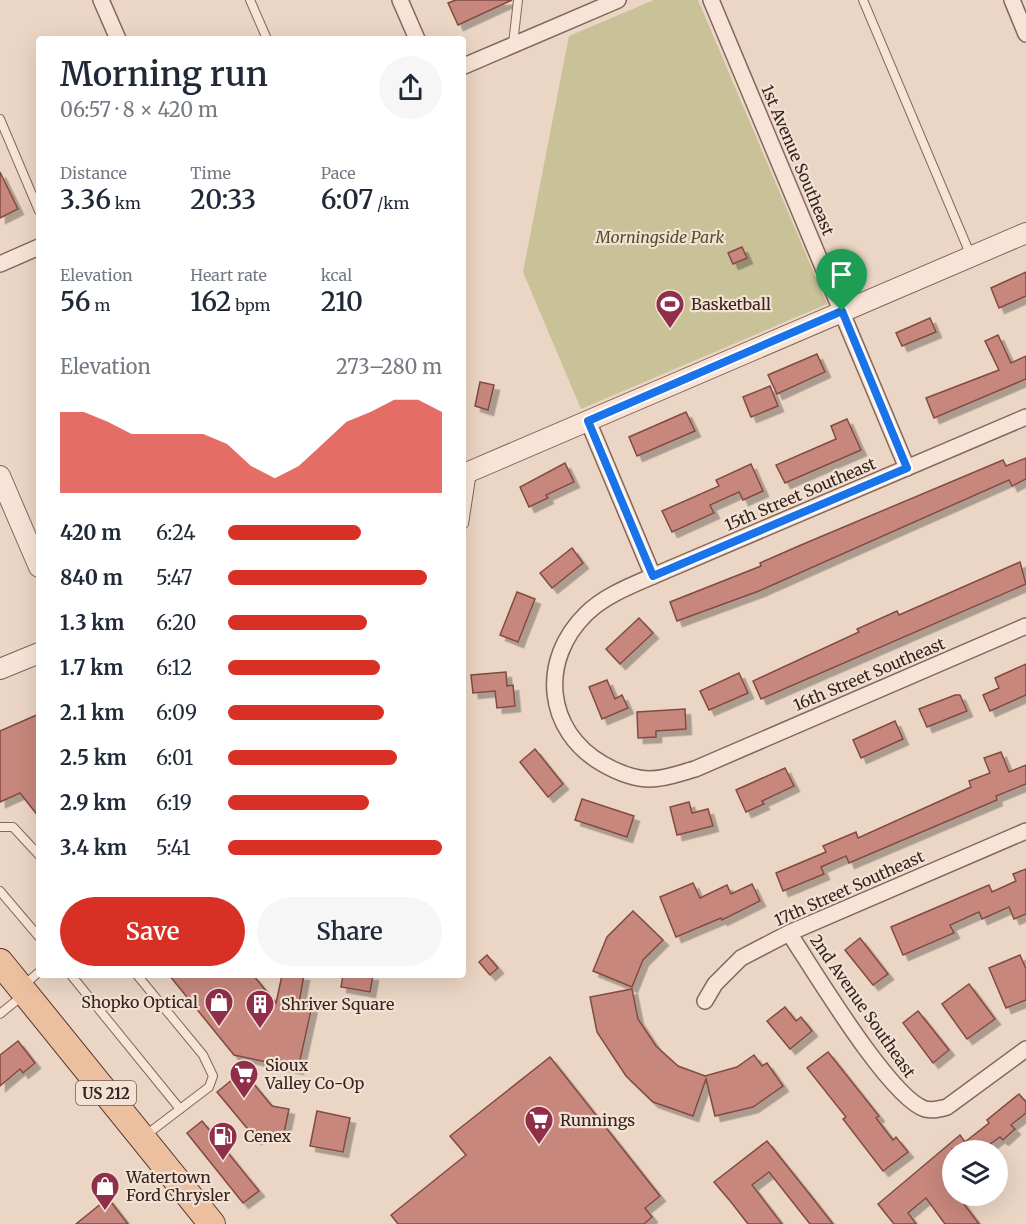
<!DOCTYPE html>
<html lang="en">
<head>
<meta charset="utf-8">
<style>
  body { margin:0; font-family:Merriweather,serif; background:#f6f6f7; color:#1f2937; height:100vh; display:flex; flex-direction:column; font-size:22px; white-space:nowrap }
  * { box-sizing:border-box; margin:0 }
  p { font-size:20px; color:#747a83 }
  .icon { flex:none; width:33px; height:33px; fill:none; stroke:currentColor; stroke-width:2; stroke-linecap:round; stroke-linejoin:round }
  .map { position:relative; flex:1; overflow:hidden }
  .drawer { position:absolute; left:36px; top:36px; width:430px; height:942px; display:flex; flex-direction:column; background:#fff; border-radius:6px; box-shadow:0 6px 24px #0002 }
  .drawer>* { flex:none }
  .buttons { position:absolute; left:942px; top:1140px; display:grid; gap:12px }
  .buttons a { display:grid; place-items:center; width:66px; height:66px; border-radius:50%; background:#fff; box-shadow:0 6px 24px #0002; font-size:30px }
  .pin { position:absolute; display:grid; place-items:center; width:51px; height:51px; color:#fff; margin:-62px -26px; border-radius:50% 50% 50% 0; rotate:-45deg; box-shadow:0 0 6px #0007 }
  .pin .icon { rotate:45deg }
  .round { display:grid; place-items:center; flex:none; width:63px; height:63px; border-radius:32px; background:#f6f6f7 }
  .head { display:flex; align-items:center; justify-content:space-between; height:102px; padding:0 24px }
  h1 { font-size:33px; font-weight:600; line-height:45px }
  .figures { display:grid; grid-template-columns:repeat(3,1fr); gap:9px; height:102px; padding:6px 24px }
  .figures div { display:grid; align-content:center }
  .figures b { font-size:26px; font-weight:600 }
  .figures small { font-size:16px; font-weight:400 }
  .figures p { font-size:16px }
  .chart { height:168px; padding:12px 24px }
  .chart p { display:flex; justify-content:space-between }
  .chart svg { width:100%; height:108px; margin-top:6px; fill:#d93025; opacity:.7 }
  .action { display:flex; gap:12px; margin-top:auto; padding:12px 24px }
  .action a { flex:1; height:69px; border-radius:36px; background:#d93025; color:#fff; font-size:24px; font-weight:600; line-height:69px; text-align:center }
  .action a+a { background:#f6f6f7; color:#1f2937 }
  ul { padding:0 24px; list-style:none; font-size:20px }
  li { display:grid; grid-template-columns:96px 72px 1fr; align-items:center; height:45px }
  li i { height:15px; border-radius:8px; background:#d93025 }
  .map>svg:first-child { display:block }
</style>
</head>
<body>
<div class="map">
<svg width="1026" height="1224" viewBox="0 0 1026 1224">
  <defs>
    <filter id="shadow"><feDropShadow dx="5.5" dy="5.5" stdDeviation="0" flood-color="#0004"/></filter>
  </defs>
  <rect width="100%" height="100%" fill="#ebd5c4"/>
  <!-- green -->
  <path fill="#c9c198" d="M654,0H698L827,304L581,409L523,272L569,36Z"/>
  <!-- building -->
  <g fill="#c7877c" stroke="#824b43" stroke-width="1.5" filter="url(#shadow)">
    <path d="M456,0H512L458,25L448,3Z"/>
    <path d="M0,172L18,209L0,218Z"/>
    <path d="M742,247L747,258L733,264L728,253Z"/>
    <path d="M1026,272V296L999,308L991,288Z"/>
    <path d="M930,318L936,332L902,346L896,333Z"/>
    <path d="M998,335L1011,363L1026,356V379L934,418L926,398L999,370L985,341Z"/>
    <path d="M817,354L825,372L777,394L768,375Z"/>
    <path d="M480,382L494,385L488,410L475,406Z"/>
    <path d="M770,386L778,406L751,417L743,397Z"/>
    <path d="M686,412L695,431L637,456L629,437Z"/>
    <path d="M847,419L861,450L785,483L776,465L836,439L831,426Z"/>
    <path d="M1026,458V479L1012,486L1009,480L759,591L677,621L670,602L761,566L760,563L801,545L1003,460L1006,466Z"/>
    <path d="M565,463L574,482L546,495L548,498L529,507L520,487Z"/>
    <path d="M751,464L763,491L743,500L739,492L710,505L714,513L672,532L662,511L719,486L716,480Z"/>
    <path d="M572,548L583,563L552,588L540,573Z"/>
    <path d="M1020,562L1026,584L761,699L753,681L859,632L857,629L897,611L899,615Z"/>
    <path d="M517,592L535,599L518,642L500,635Z"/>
    <path d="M639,618L653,633L620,664L606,649Z"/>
    <path d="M1026,664V695L990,711L983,695L999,688L995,678Z"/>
    <path d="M506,672L507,686L513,685L515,706L497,708L495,691L473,693L471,675Z"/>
    <path d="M739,673L748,693L709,710L700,691Z"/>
    <path d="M607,680L615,699L622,695L628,708L602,719L589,687Z"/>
    <path d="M955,695H960L967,711L927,727L919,709Z"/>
    <path d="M685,709L686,729L656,731V737L638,738L637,712Z"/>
    <path d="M39,714V817L20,793L0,802V731Z"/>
    <path d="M895,721L903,739L861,758L853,740Z"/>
    <path d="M535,749L563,784L548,797L520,762Z"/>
    <path d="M1001,752L1009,772L1026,765V784L996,796L997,800L849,863L846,856L821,867L824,874L783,891L776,873L826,852L823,846L856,832L858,838L971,787L969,781L990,773L984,758Z"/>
    <path d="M785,768L794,786L762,801L764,804L746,812L736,790Z"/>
    <path d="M582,799L634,816L627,837L575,820Z"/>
    <path d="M689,802L692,813L708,809L713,826L677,835L670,807Z"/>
    <path d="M1026,869V914L1014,919L1009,907L982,919L979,912L950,925L954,933L903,955L891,927L989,885L992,892L1016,881L1013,874Z"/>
    <path d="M693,883L700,898L727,885L731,894L752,884L760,901L722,920L721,918L676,937L660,897Z"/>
    <path d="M633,911L663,940L643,960L632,987L593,971L607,937Z"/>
    <path d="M860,938L888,974L873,985L845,950Z"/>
    <path d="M487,955L498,968L490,975L479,962Z"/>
    <path d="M1020,955L1026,969V1000L1006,1008L989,968Z"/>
    <path d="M169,975H253L276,1003L282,975H304L299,1003L312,1006L298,1069L234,1055Z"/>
    <path d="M343,975H373L370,992L341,987Z"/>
    <path d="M969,984L995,1019L967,1039L942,1004Z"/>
    <path d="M632,989L638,1019L656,1046L678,1066L705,1076L737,1067L754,1055L762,1066L767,1063L783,1086L753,1107L715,1116L706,1079L693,1116L653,1102L626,1076L597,1032L590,997Z"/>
    <path d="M785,1007L796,1021L801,1017L812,1031L790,1049L767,1021Z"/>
    <path d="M918,1011L949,1050L933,1063L903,1023Z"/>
    <path d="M18,1041L35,1063L23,1073L20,1069L0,1086V1055Z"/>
    <path d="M828,1052L879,1116L876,1118L893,1140L896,1137L908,1152L883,1171L843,1119L846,1117L807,1068Z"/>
    <path d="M550,1057L660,1196L645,1208L652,1217L644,1224H398L391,1215L466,1155L450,1136Z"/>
    <path d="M243,1071L272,1106L289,1109L283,1138L263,1134L256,1139L217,1092Z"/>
    <path d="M1019,1094L1026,1102V1113L1011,1125L1015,1129L1003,1140L1000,1137L982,1150L952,1149V1196H958L979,1224H945L926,1198L908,1213L916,1224H894L878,1204L960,1135L965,1142L989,1123L987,1120Z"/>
    <path d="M317,1111L350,1118L343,1152L310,1146Z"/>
    <path d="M202,1121L259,1191L243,1203L187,1133Z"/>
    <path d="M767,1141L811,1196L833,1224H810L769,1172L752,1185L782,1224H748L731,1202L714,1182Z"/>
    <path d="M108,1198L128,1224H76Z"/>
  </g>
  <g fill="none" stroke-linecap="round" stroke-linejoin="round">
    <!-- service casing -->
    <g stroke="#85665b" stroke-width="10">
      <g id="service">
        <path d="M250,0L267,39"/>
        <path d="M863,0L971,256"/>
        <path d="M513,44L518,0"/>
        <path d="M0,119L39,211"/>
        <path d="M464,524L472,472"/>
        <path d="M0,827H13L39,855"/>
        <path d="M0,891L39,937"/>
        <path d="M71,975L180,1109"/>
        <path d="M137,975L203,1055L213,1076L209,1087L146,1135"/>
        <path d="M24,985L39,972"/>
        <path d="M0,1014L22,996"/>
      </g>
    </g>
    <!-- minor casing -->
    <g stroke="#85665b" stroke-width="18">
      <g id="minor">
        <path d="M101,0L118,39"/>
        <path d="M400,0L417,39"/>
        <path d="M711,0L907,468"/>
        <path d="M1012,0L1026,34"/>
        <path d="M464,66L618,0"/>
        <path d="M0,264L39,247"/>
        <path d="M1026,417L653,576C630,586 604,596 586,614C539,660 545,731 603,764C617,772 634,779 650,779C666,779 680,773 695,769L1026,626"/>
        <path d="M588,421L653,576"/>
        <path d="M789,933C813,969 889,1097 925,1109C933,1111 940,1109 947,1107L1026,1049"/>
        <path d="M705,1001L715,984L741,958L789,933L1026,831"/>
      </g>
    </g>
    <!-- tertiary casing -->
    <g stroke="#85665b" stroke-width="22">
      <g id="tertiary">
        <path d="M464,474L1026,233"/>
        <path d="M0,476L39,567"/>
        <path d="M0,669L39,653"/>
      </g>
    </g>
    <!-- primary casing -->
    <g stroke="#53362f" stroke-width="28">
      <path id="primary" d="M0,962L212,1224"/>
    </g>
    <!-- service -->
    <use href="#service" stroke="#f7e4d6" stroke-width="8"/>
    <!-- minor -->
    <use href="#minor" stroke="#f7e4d6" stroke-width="15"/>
    <!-- tertiary -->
    <use href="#tertiary" stroke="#f7e4d6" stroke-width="20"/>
    <!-- primary -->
    <use href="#primary" stroke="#ecbf9e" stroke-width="26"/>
  </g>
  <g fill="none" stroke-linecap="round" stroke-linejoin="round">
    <!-- route casing -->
    <g stroke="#fff" stroke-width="12">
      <path id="route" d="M842,311L907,468L653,576L588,421Z"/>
    </g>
    <!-- route -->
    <use href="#route" stroke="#1a73e8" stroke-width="8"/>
  </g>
  <!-- icons -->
  <defs>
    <g id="stadium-pin" transform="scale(1.5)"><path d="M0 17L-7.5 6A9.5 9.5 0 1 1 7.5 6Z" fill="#902f4a" stroke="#f3e1d3"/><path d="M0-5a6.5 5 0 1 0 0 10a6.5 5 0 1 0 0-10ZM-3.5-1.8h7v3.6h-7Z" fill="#fff"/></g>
    <g id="shop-pin" transform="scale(1.5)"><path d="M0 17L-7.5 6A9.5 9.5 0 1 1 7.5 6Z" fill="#902f4a" stroke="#f3e1d3"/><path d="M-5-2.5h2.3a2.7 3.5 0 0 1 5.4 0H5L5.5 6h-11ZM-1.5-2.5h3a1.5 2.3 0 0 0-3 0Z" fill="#fff"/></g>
    <g id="building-pin" transform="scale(1.5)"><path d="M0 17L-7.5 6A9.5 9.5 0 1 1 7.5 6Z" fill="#902f4a" stroke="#f3e1d3"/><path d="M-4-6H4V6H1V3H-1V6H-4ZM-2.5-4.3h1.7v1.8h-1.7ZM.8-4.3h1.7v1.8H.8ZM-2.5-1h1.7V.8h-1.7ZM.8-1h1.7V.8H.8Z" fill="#fff"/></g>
    <g id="supermarket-pin" transform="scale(1.5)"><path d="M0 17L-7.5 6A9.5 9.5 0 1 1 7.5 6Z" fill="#902f4a" stroke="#f3e1d3"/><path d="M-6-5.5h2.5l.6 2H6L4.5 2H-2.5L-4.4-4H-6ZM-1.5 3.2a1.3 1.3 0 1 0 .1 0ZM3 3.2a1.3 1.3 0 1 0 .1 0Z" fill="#fff"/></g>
    <g id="fuel-pin" transform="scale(1.5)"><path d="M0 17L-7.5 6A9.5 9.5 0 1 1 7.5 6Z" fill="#902f4a" stroke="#f3e1d3"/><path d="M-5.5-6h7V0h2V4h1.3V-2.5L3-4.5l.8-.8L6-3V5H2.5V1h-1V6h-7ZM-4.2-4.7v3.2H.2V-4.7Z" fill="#fff"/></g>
  </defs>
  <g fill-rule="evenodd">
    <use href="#stadium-pin" x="670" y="304"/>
    <use href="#shop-pin" x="219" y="1002"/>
    <use href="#building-pin" x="260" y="1004"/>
    <use href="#supermarket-pin" x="244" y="1074"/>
    <use href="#supermarket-pin" x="539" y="1120"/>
    <use href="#fuel-pin" x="223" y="1136"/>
    <use href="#shop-pin" x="105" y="1186"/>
  </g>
  <g text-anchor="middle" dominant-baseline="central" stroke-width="4.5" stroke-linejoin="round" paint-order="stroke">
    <!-- shield labels -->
    <rect fill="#f3e1d3" stroke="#6e5c55" stroke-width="1.5" x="76" y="1081" width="60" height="24" rx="4.5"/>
    <g font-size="15" font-weight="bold" fill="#35231f">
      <text x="106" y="1093">US 212</text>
    </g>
    <!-- street labels -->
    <g font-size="16" fill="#35231f" stroke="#f3e1d3">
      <text transform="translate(798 160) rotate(67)">1st Avenue Southeast</text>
      <text transform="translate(800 494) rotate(-23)">15th Street Southeast</text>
      <text transform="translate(869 674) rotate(-23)">16th Street Southeast</text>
      <text transform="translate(849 888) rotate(-24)">17th Street Southeast</text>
      <text transform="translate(863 1006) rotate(55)">2nd Avenue Southeast</text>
    </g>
    <!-- park labels -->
    <g font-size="16" font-style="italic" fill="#515026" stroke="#f3e1d3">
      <text x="660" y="237">Morningside Park</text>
    </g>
    <!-- poi labels -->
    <g font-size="16" fill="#35231f" stroke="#f3e1d3" text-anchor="start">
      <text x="691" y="304">Basketball</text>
      <text x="198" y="1002" text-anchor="end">Shopko Optical</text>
      <text x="281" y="1004">Shriver Square</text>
      <text x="265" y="1065">Sioux<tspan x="265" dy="18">Valley Co-Op</tspan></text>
      <text x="560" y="1120">Runnings</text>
      <text x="244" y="1136">Cenex</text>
      <text x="126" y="1177">Watertown<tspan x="126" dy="18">Ford Chrysler</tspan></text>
    </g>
  </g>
</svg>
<div class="buttons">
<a><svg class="icon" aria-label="layers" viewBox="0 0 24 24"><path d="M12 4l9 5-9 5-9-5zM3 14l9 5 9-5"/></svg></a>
</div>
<div class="pin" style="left:842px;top:311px;background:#1e9e55"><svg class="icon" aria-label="arrive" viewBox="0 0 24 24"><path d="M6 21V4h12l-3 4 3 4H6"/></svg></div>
<section class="drawer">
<div class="head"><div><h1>Morning run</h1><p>06:57 · 8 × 420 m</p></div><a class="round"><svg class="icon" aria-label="share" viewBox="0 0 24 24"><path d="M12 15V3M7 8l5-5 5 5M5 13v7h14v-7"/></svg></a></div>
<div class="figures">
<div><p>Distance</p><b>3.36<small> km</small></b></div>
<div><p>Time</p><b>20:33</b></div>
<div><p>Pace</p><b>6:07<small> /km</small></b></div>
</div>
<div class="figures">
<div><p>Elevation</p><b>56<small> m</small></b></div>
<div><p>Heart rate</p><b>162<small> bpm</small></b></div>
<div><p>kcal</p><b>210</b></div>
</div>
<div class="chart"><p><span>Elevation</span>273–280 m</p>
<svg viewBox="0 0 160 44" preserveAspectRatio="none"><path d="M0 44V11L10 11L20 15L30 20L40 20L50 20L60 20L70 24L80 33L90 38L100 33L110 24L120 15L130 11L140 6L150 6L160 11V44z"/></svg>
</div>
<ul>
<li><b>420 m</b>6:24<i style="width:62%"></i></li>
<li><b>840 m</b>5:47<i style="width:93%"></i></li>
<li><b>1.3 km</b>6:20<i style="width:65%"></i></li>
<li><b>1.7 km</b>6:12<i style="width:71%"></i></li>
<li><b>2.1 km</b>6:09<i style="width:73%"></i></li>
<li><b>2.5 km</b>6:01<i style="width:79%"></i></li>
<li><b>2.9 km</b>6:19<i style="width:66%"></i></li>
<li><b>3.4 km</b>5:41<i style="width:100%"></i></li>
</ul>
<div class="action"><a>Save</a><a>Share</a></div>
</section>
</div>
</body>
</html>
